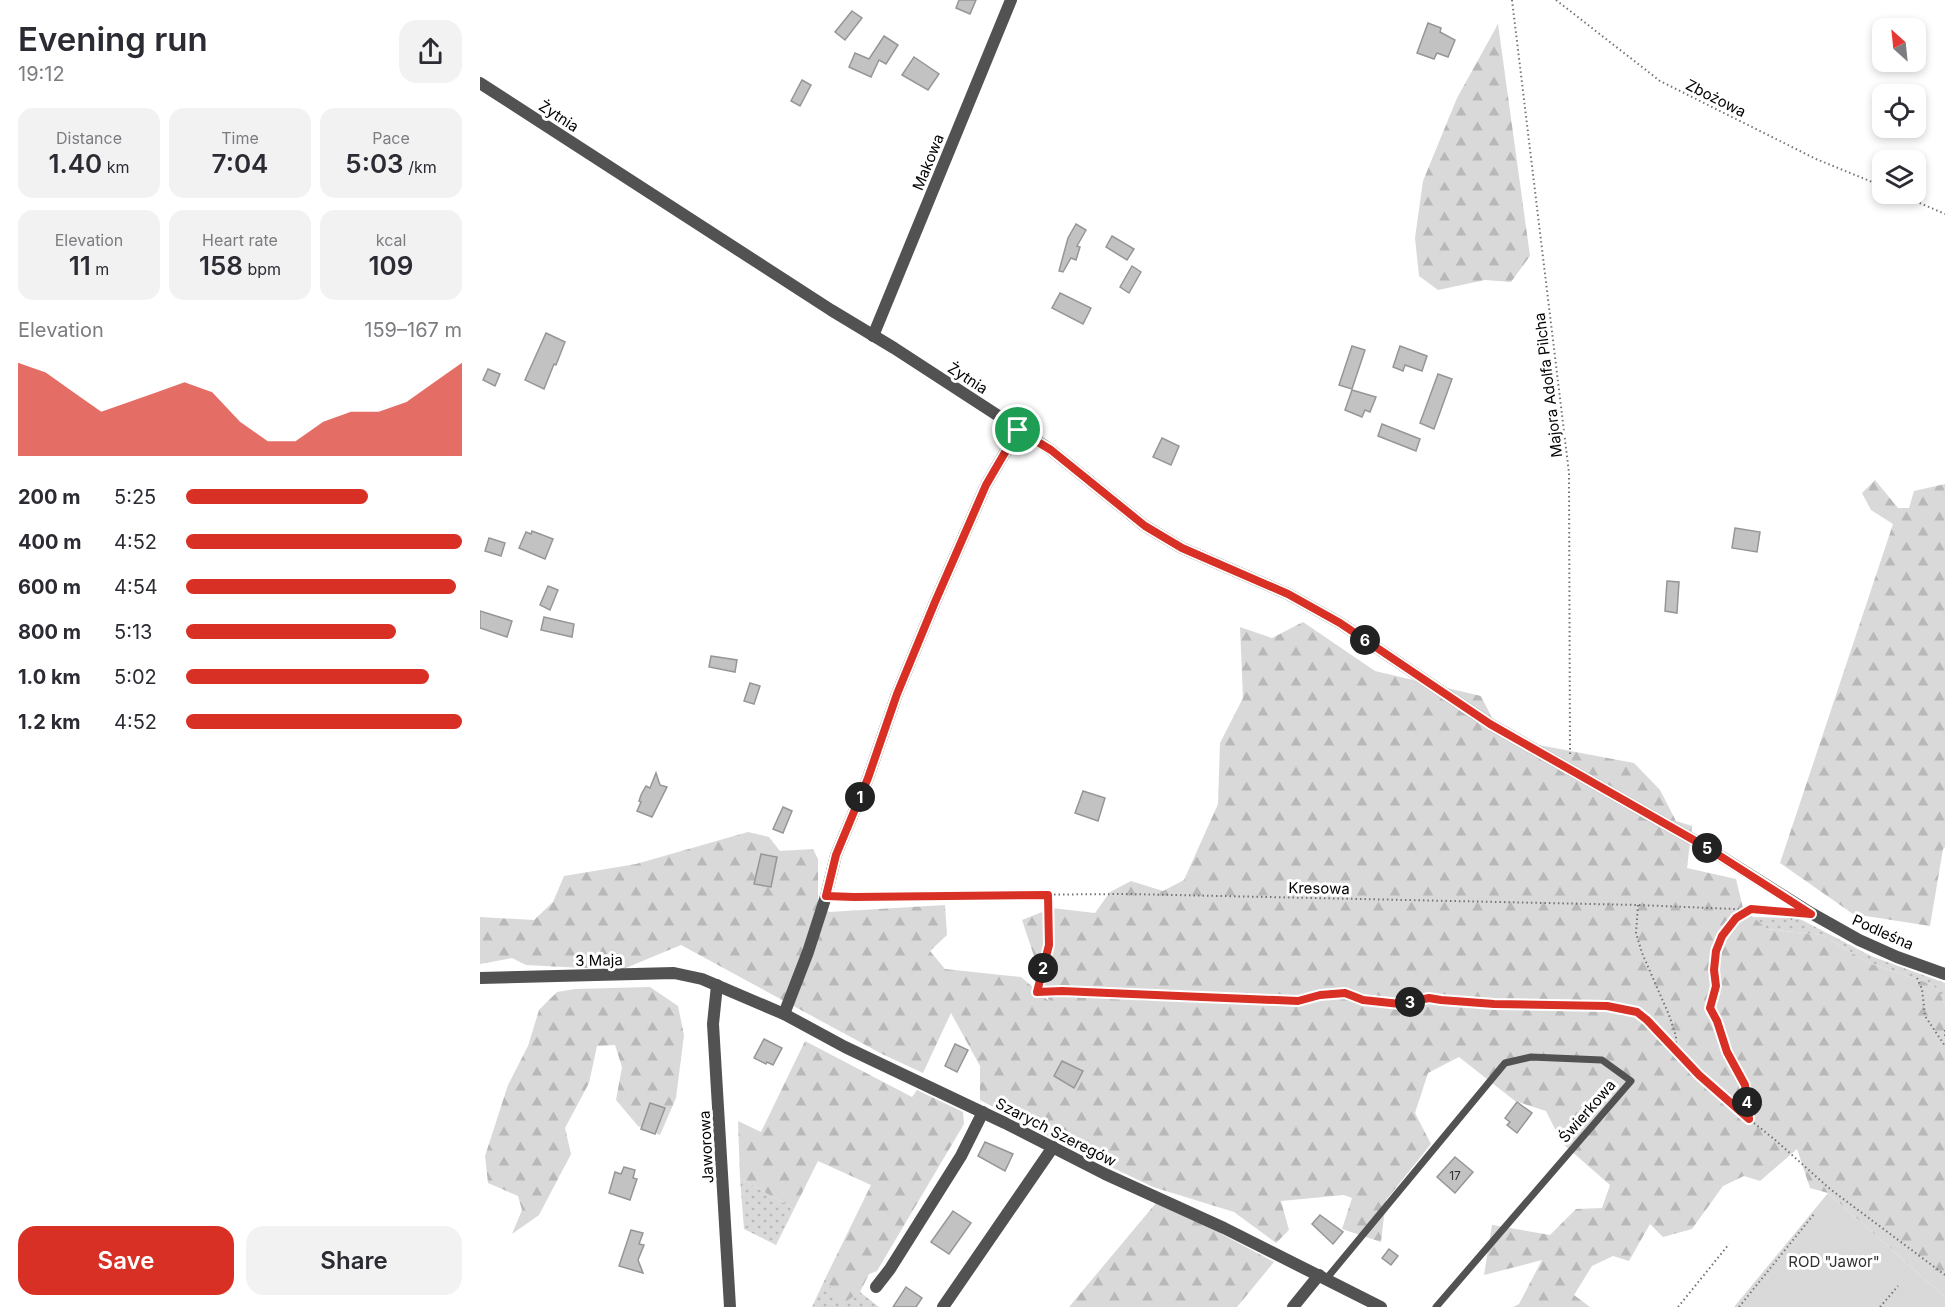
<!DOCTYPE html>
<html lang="en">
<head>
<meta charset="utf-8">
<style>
  body { margin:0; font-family:Inter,sans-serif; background:#f2f2f3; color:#2b2b33; height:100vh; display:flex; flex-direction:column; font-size:22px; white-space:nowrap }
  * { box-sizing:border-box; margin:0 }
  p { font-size:20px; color:#7c7c81 }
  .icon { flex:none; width:33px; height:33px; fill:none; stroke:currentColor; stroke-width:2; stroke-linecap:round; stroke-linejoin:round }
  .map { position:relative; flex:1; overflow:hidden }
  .details { display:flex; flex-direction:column; background:#fff; width:480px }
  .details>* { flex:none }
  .needle { width:39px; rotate:333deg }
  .tools { position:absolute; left:1392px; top:18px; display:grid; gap:12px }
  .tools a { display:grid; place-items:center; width:54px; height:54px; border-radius:12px; background:#fff; box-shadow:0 3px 9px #0003; font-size:30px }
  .pin { position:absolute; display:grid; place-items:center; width:51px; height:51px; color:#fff; margin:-26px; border:3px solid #fff; border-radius:50%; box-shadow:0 2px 6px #0007 }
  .km { position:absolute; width:30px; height:30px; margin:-15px; border-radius:50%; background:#222; color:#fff; font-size:16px; line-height:30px; text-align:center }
  .round { display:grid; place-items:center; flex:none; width:63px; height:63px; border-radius:18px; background:#f2f2f3 }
  .head { display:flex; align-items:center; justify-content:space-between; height:102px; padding:0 18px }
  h1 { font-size:33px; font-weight:600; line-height:45px }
  .metrics { display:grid; grid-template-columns:repeat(3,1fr); gap:9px; height:102px; padding:6px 18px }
  .metrics div { display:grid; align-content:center; border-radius:15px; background:#f2f2f3; text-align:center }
  .metrics b { font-size:26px; font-weight:600 }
  .metrics small { font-size:16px; font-weight:400 }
  .metrics p { font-size:16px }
  .chart { height:168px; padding:12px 18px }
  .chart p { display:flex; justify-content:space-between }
  .chart svg { width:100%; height:108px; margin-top:6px; fill:#d93025; opacity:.7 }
  .action { display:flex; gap:12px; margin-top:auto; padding:12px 18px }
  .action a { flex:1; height:69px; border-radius:18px; background:#d93025; color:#fff; font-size:24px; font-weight:600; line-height:69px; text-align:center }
  .action a+a { background:#f2f2f3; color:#2b2b33 }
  ul { padding:0 18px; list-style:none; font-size:20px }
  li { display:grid; grid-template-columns:96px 72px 1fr; align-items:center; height:45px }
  li i { height:15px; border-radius:8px; background:#d93025 }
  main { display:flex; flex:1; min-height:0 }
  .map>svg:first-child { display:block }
</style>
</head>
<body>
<main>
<section class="details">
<div class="head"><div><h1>Evening run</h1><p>19:12</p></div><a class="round"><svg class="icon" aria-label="share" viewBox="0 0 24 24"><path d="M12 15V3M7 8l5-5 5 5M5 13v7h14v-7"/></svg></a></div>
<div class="metrics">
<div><p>Distance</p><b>1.40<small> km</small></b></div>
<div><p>Time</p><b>7:04</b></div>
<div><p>Pace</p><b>5:03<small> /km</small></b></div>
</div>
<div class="metrics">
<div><p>Elevation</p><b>11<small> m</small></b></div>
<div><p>Heart rate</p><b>158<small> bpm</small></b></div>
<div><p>kcal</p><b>109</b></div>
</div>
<div class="chart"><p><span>Elevation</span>159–167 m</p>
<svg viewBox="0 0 160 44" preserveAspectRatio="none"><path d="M0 44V6L10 10L20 18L30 26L40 22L50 18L60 14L70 18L80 30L90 38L100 38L110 30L120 26L130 26L140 22L150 14L160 6V44z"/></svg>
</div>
<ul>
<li><b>200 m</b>5:25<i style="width:66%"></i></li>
<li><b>400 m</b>4:52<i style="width:100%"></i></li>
<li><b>600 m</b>4:54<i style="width:98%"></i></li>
<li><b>800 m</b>5:13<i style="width:76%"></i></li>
<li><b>1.0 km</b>5:02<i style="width:88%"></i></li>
<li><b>1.2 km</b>4:52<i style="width:100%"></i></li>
</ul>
<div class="action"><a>Save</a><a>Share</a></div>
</section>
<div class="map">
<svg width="1465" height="1307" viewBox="0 0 1465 1307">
  <defs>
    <pattern id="grass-dots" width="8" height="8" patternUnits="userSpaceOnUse" patternTransform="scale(1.5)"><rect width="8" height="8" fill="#d9d9d9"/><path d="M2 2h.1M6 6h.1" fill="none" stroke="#b8b8b8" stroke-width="1.8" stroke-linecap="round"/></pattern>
    <pattern id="forest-firs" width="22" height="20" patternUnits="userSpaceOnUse" patternTransform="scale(1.5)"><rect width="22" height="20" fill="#d9d9d9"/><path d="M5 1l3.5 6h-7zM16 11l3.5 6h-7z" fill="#b8b8b8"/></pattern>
  </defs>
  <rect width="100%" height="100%" fill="#fff"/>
  <!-- grass -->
  <g fill="url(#grass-dots)">
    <path d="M1273,917L1317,918L1324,921L1391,956L1465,983V1005L1459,991L1451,984L1391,964L1342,935L1287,929Z"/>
    <path d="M260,1178L314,1209L296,1245L264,1229Z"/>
    <path d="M345,1279L362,1303L380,1292L399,1307H332Z"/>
  </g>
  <!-- forest -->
  <g fill="url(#forest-firs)">
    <path d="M1018,24L1050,256L1031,282L1005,280L958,290L939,276L935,238L943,181L977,98Z"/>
    <path d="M1395,480L1418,508H1429L1434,491L1465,484V847L1463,849L1450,926L1373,914L1300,863L1413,524L1391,510L1382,493Z"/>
    <path d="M823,622L895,671L1001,696L1022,738L1154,763L1180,790L1196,821L1212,826L1207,868L1256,879L1263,908L1287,929L1342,935L1391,964L1451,984L1459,991L1465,1005V1297L1348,1193L1330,1188L1317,1149L1280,1181L1264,1176L1243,1186L1212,1229L1183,1237L1170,1224L1149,1261L1133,1256L1112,1266L1094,1295L1110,1307H1033L1039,1304L1062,1260L1004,1275L1012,1225L1070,1235L1096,1209L1122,1208L1130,1185L1082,1143L1066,1111L1035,1101L979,1057L948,1073L935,1113L951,1144L906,1200L901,1242L862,1229L872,1198L864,1195L801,1201L809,1230L796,1243L754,1212L673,1187L593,1149L500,1100V1066L471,1013L443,1073L402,1054L201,945L141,970L46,965L32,958L0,964V917L54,920L73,902L84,876L156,864L268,832L289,837L300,851L333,849L338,859V902L349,912L465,905L467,935L450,951L465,969L541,977L569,1001L542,920L572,908L615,913L630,892L651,881L683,891L704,880L738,804L740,743L763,698L760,627L792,638Z"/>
    <path d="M170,987L198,1006L204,1035L196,1098L180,1135L158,1126L136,1100L142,1067L135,1045L117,1046L109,1083L85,1128L91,1154L59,1215L32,1234L42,1210L38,1196L8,1183L5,1156L28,1085L48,1046L59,1010L77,992L95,989Z"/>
    <path d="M325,1041L432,1097L437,1090L483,1112L484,1124L397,1271L389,1274L380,1292L362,1304L345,1279L391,1185L338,1161L314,1209L260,1178L258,1121L281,1132Z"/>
    <path d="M676,1203L723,1224L794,1262L757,1307H589Z"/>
  </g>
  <!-- garden -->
  <path fill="#d9d9d9" d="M1348,1193L1465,1297V1307H1254Z"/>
  <!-- building -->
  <g fill="#c2c2c2" stroke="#969696" stroke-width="1.5">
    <path d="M479,0H496L490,14L476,8Z"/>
    <path d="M372,11L382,18L365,40L355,32Z"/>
    <path d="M948,23L961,28L960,32L975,40L968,57L957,53L954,59L937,53Z"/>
    <path d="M404,36L418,45L406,64L399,60L391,77L369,67L375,53L389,59Z"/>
    <path d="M434,57L459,74L448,90L422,75Z"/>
    <path d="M322,80L331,85L320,106L311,101Z"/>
    <path d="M596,224L606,230L597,246L600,247L596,260L591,258L583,272L579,271L588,238Z"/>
    <path d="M632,236L654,249L647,260L626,247Z"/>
    <path d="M652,266L661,272L649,293L640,287Z"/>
    <path d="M580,293L611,308L603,324L572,308Z"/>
    <path d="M66,333L85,342L76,365L74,364L64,389L45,380Z"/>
    <path d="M872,346L885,350L872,389L859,385Z"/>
    <path d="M920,346L947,356L942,371L925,365L923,371L913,367Z"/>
    <path d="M8,369L20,374L15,386L3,380Z"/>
    <path d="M958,374L972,379L954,429L940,423Z"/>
    <path d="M872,390L896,397L890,412L885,410L882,417L865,410Z"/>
    <path d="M902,424L940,439L936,451L898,436Z"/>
    <path d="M682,438L699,446L691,465L673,457Z"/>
    <path d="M1255,528L1280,532L1277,552L1252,548Z"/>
    <path d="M52,531L73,539L65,559L39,548L46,532L51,534Z"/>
    <path d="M9,538L25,543L21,556L5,551Z"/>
    <path d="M1187,581L1199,582L1197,613L1185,611Z"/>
    <path d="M68,586L78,590L70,610L60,605Z"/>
    <path d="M0,611L32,621L27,637L0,628Z"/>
    <path d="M64,617L94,624L92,637L61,630Z"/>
    <path d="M231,656L257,660L255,672L229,667Z"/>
    <path d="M270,683L280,686L274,704L264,701Z"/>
    <path d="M176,773L180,785L187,787L172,817L157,811L161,802L159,801L161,795L166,786L170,788Z"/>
    <path d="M603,791L625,798L618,821L595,813Z"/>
    <path d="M303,807L312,811L303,833L293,829Z"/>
    <path d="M281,854L297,857L291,887L274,884Z"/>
    <path d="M284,1039L302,1048L293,1065L287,1062L286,1064L274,1058Z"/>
    <path d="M475,1044L488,1050L477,1072L465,1066Z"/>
    <path d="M582,1061L603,1071L594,1088L574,1076Z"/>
    <path d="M1037,1102L1052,1113L1037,1133L1027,1125L1030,1122L1025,1118Z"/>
    <path d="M170,1103L185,1108L175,1134L161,1129Z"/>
    <path d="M505,1142L533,1154L525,1171L498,1156Z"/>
    <path d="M975,1157L993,1172L975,1193L957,1177Z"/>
    <path d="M144,1167L155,1170L153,1178L157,1179L150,1200L129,1193L135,1172L141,1174Z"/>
    <path d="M473,1211L491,1223L469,1254L451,1242Z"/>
    <path d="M840,1215L863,1232L853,1244L832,1224Z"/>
    <path d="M151,1230L163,1233L159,1244L164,1245L158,1260L163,1273L139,1266Z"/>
    <path d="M909,1249L918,1256L911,1265L902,1258Z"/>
    <path d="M426,1287L442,1298L436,1307H413Z"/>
  </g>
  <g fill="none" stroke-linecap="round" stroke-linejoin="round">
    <!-- path -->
    <g stroke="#747474" stroke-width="2" stroke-dasharray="1.5 3" stroke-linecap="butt">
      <path d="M1032,0L1089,473L1090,756"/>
      <path d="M1076,0L1180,81L1336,159L1402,186"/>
      <path d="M1419,194L1465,214"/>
      <path d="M569,895V945L557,992L582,991L818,1001L841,995L865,993L883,1000L920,1004L949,998L961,1000L1014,1003L1127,1006L1157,1012L1167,1020L1219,1075L1269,1119L1294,1139L1350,1189L1465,1275"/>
      <path d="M358,896L648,894L1158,905L1303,911"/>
      <path d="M1158,905L1156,933L1162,953L1189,1015L1196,1036V1051"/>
      <path d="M1290,910L1315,920"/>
      <path d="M1437,978L1442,989L1445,1016L1465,1046"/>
      <path d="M1465,1030V1038"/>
      <path d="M1269,1119L1265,1085L1247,1052L1237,1021L1230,1008C1243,965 1222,938 1271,909"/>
      <path d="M1198,1307L1249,1244"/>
      <path d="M1259,1307L1334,1214"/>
      <path d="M1400,1307L1418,1286"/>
    </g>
    <!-- lane -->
    <path stroke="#525252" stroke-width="7" d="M847,1278L1025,1063L1051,1057L1122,1060L1151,1081L956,1307"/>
    <!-- street -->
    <g stroke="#525252" stroke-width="12">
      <path d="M0,83L351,310L414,348L571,450L665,526L702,548L808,594L860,623L1010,724L1226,847L1331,913L1379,940L1417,957L1465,974"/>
      <path d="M393,336L531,0"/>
      <path d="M0,978L194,973L222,979L304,1014L365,1047L525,1123L625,1174L744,1228L901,1307"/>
      <path d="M237,985L233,1024L250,1307"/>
      <path d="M304,1014L328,952L346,896L356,855L388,778L417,694L455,602L506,485L538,430"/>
      <path d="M396,1287L410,1269L481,1156L503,1112"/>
      <path d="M463,1307L573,1147"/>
      <path d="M813,1307L839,1275"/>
    </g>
  </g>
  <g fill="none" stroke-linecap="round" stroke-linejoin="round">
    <!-- route casing -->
    <g stroke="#fff" stroke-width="12">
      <path id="route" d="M538,430L571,450L665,526L702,548L808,594L860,623L1010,724L1226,847L1331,914L1271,909L1256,918L1242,936L1236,951L1234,970L1236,986L1230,1008L1237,1021L1247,1052L1265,1085L1269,1119L1219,1075L1167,1020L1157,1012L1127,1006L1014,1004L961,1000L949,998L920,1004L883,1000L865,993L840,995L818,1001L582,991L557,992L569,945L568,895L374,897L346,896L356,855L388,778L417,694L455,602L506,485Z"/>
    </g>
    <!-- route -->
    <use href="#route" stroke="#d93025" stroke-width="8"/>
  </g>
  <g text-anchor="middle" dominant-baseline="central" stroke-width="6" stroke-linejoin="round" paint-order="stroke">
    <!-- number labels -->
    <g font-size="12" fill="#303030">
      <text x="975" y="1175">17</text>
    </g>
    <!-- street labels -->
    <g font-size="15" fill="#000" stroke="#fff">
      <text transform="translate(1236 98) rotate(27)">Zbożowa</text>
      <text transform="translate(79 116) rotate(33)">Żytnia</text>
      <text transform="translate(448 162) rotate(-68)">Makowa</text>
      <text transform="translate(488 378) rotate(33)">Żytnia</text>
      <text transform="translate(1068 385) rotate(-97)">Majora Adolfa Pilcha</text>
      <text transform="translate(839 888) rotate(1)">Kresowa</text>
      <text transform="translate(1403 932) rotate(24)">Podleśna</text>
      <text transform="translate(119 960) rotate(-1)">3 Maja</text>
      <text transform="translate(1107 1111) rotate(-49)">Świerkowa</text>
      <text transform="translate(576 1132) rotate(27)">Szarych Szeregów</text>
      <text transform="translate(226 1147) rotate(-93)">Jaworowa</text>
    </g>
    <!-- park labels -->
    <g font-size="15" fill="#303030" stroke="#fff">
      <text x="1354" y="1261">ROD "Jawor"</text>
    </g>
  </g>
</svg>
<div class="tools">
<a><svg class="needle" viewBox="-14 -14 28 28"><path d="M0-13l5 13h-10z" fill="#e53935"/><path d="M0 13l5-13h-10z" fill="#7c7c81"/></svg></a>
<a><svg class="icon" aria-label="locate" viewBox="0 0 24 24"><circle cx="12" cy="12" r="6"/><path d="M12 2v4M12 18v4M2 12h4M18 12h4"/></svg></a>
<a><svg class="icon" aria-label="layers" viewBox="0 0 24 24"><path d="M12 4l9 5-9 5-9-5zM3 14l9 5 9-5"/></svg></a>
</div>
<div class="pin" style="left:538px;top:430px;background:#1e9e55"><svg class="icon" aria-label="arrive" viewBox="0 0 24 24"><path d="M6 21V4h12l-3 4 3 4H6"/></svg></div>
<b class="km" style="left:380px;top:797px">1</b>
<b class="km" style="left:563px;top:968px">2</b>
<b class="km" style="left:930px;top:1002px">3</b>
<b class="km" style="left:1267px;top:1102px">4</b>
<b class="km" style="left:1227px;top:848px">5</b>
<b class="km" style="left:885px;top:640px">6</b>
</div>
</main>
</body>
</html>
